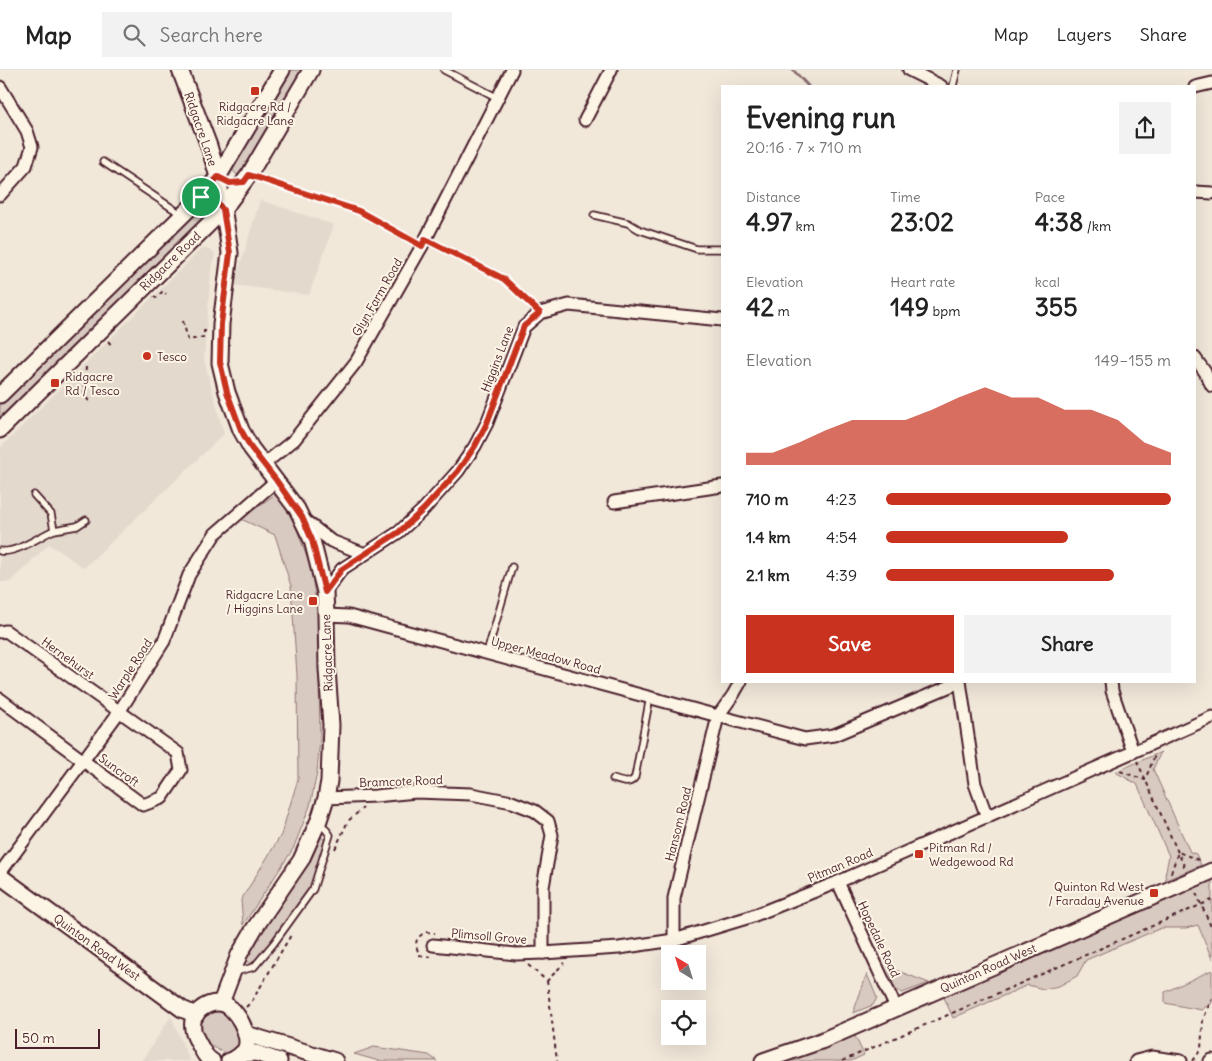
<!DOCTYPE html>
<html lang="en">
<head>
<meta charset="utf-8">
<style>
  body { margin:0; font-family:Delius,sans-serif; background:#f2f2f2; color:#222; height:100vh; display:flex; flex-direction:column; font-size:19px; white-space:nowrap }
  * { box-sizing:border-box; margin:0 }
  p { font-size:16px; color:#767676 }
  .icon { flex:none; width:28px; height:28px; fill:none; stroke:currentColor; stroke-width:2; stroke-linecap:round; stroke-linejoin:round }
  .map { position:relative; flex:1; overflow:hidden }
  .drawer { position:absolute; left:721px; top:15px; width:475px; height:598px; display:flex; flex-direction:column; background:#fff; border-radius:0px; box-shadow:0 5px 20px #0002 }
  .drawer>* { flex:none }
  .needle { width:32px; rotate:322deg }
  .fabs { position:absolute; left:661px; top:875px; display:grid; gap:10px }
  .fabs a { display:grid; place-items:center; width:45px; height:45px; border-radius:0px; background:#fff; box-shadow:0 5px 20px #0002; font-size:25px }
  .scale { position:absolute; left:15px; bottom:12px; width:85px; box-sizing:border-box; padding-left:5px; border:2px solid #4a1f2b; border-top:0; font-size:14px; line-height:18px; white-space:nowrap; color:#4a1f2b; -webkit-text-stroke:4px #fcf5e5; paint-order:stroke }
  .pin { position:absolute; display:grid; place-items:center; width:42px; height:42px; color:#fff; margin:-21px; border:2px solid #fff; border-radius:50%; box-shadow:0 1px 5px #0007 }
  .round { display:grid; place-items:center; flex:none; width:52px; height:52px; border-radius:0px; background:#f2f2f2 }
  .head { display:flex; align-items:center; justify-content:space-between; height:85px; padding:0 25px }
  h1 { font-size:28px; font-weight:800; line-height:38px }
  .metrics { display:grid; grid-template-columns:repeat(3,1fr); gap:8px; height:85px; padding:5px 25px }
  .metrics div { display:grid; align-content:center }
  .metrics b { font-size:25px; font-weight:800 }
  .metrics small { font-size:14px; font-weight:400 }
  .metrics p { font-size:14px }
  .chart { height:140px; padding:10px 25px }
  .chart p { display:flex; justify-content:space-between }
  .chart svg { width:100%; height:90px; margin-top:5px; fill:#c8321e; opacity:.7 }
  .button { display:flex; gap:10px; margin-top:auto; padding:10px 25px }
  .button a { flex:1; height:58px; border-radius:0px; background:#c8321e; color:#fff; font-size:20px; font-weight:800; line-height:58px; text-align:center }
  .button a+a { background:#f2f2f2; color:#222 }
  ul { padding:0 25px; list-style:none; font-size:16px }
  li { display:grid; grid-template-columns:80px 60px 1fr; align-items:center; height:38px }
  li i { height:12px; border-radius:6px; background:#c8321e }
  header { display:flex; align-items:center; gap:30px; box-sizing:border-box; height:70px; padding:0 25px; background:#fff; border-bottom:1px solid #e0e0e0 }
  header strong { font-size:24px }
  nav { display:flex; gap:28px; margin-inline-start:auto; font-size:18px }
  .search { width:350px; height:45px; background:#f2f2f2; display:flex; align-items:center; gap:12px; box-sizing:border-box; padding:0 18px; border-radius:0px; color:#767676; font-size:19px }
  .map>svg:first-child { display:block }
</style>
</head>
<body>
<header>
<strong>Map</strong>
<div class="search"><svg class="icon" aria-label="search" viewBox="0 0 24 24"><circle cx="10" cy="10" r="6"/><path d="M15 15l6 6"/></svg>Search here</div>
<nav><a>Map</a><a>Layers</a><a>Share</a></nav>
</header>
<div class="map">
<svg width="1212" height="991" viewBox="0 0 1212 991">
  <rect width="100%" height="100%" fill="#f1e8da"/>
  <filter id="ink" filterUnits="userSpaceOnUse"><feTurbulence type="fractalNoise" baseFrequency=".02" numOctaves="2"/><feDisplacementMap in="SourceGraphic" scale="10" xChannelSelector="R" yChannelSelector="G"/><feConvolveMatrix kernelMatrix="1 2 1 2 8 2 1 2 1" color-interpolation-filters="sRGB"/></filter>
  <g filter="url(#ink)">
    <!-- built -->
    <g fill="#e4d9cd">
      <path d="M260,130L334,155L309,225L234,215Z"/>
      <path d="M203,177L215,183L211,203L204,289L224,364L84,498L49,474L10,512H0V378Z"/>
      <path d="M171,946L190,991H141L155,971Z"/>
    </g>
    <!-- green -->
    <g fill="#d8cac0" stroke="#917476">
      <path d="M288,0H305L246,100L237,105L230,97Z"/>
      <path d="M209,132L212,135V142L0,352V332L204,133Z"/>
      <path d="M274,425L282,429L292,445L311,499L318,545L320,668L317,703L310,736L293,779L243,855L241,830L281,765L298,709L297,605L291,516L275,465L241,449Z"/>
      <path d="M1161,682L1153,699L1190,782L1196,784L1201,795L1166,810L1165,805L1169,786L1137,714L1115,702Z"/>
      <path d="M319,766L325,770L311,817L256,891L250,894L245,890L263,857Z"/>
      <path d="M1212,807V889L1198,855L1186,858H1161L1086,890L1077,906L1059,916L1043,919L1028,915L953,948L943,925Z"/>
      <path d="M888,897L929,913L902,923L895,919Z"/>
      <path d="M1212,900V933L1201,940L1165,933V922Z"/>
      <path d="M867,904L877,928L873,935L853,943Z"/>
      <path d="M218,941L227,945L240,959L239,973L233,980L227,983C203,978 187,949 218,941Z"/>
      <path d="M854,964L864,985L851,991H781Z"/>
      <path d="M374,977L429,985L437,991H379L354,984Z"/>
    </g>
    <g fill="none" stroke-linecap="round" stroke-linejoin="round">
      <!-- stream -->
      <path stroke="#8b6d6f" stroke-width="3" d="M793,0L808,16"/>
      <!-- lane casing -->
      <g stroke="#4a1f2b" stroke-width="9">
        <g id="lane">
          <path d="M444,0L498,28"/>
          <path d="M953,16L957,0"/>
          <path d="M103,92L181,144"/>
          <path d="M594,145L628,153L640,160L697,179H722"/>
          <path d="M54,460L77,456L86,450"/>
          <path d="M0,481C16,484 38,467 54,460L51,444L34,425"/>
          <path d="M487,583L512,497"/>
          <path d="M613,709C620,711 630,716 635,707L650,627"/>
          <path d="M235,902L254,897L274,873L313,819L330,765L320,752"/>
        </g>
      </g>
      <!-- street casing -->
      <g stroke="#4a1f2b" stroke-width="15">
        <g id="street">
          <path d="M909,0L941,16"/>
          <path d="M0,17L27,61L32,77L26,96L0,125"/>
          <path d="M1195,17L1212,13"/>
          <path d="M585,50L611,0"/>
          <path d="M1195,122L1212,123"/>
          <path d="M1195,288L1205,302L1212,316"/>
          <path d="M264,394L294,370L356,292L422,176L512,0"/>
          <path d="M614,432L722,416"/>
          <path d="M303,449L331,471L365,484"/>
          <path d="M325,522L342,499L399,462L424,439L458,401L475,376L487,353L524,257L540,243L569,235L722,250"/>
          <path d="M326,545L349,546L718,646L733,625L741,611"/>
          <path d="M0,562L6,561L178,683L181,700L162,728L143,735L0,629"/>
          <path d="M960,611L975,714L987,747"/>
          <path d="M1111,611L1112,621L1133,682"/>
          <path d="M326,728L375,726L416,722L471,724L512,732L535,741L548,751L552,765L543,817V883"/>
          <path d="M0,803L119,642L164,571L189,505L215,464L277,410"/>
          <path d="M838,812L896,938"/>
          <path d="M674,870V828L718,646L805,669L834,665L960,612"/>
          <path d="M433,875L516,884L543,883L619,878L674,870L750,847L838,812L1212,647"/>
          <path d="M1136,991L1152,987L1181,991"/>
          <path d="M1210,991L1212,990"/>
        </g>
      </g>
      <!-- secondary casing -->
      <g stroke="#4a1f2b" stroke-width="19">
        <g id="secondary">
          <path d="M180,0L209,76L218,107L228,168L230,183L221,254L220,293L227,322L241,360L251,378L297,439L312,470L325,522L326,545L327,599L331,655L329,711L326,728L319,750L301,790L254,859L239,885L221,933"/>
          <path d="M0,325L201,127L218,107L282,0"/>
          <path d="M0,360L223,140L249,105L311,0"/>
          <path d="M0,806L182,939L196,945"/>
          <path d="M246,964L335,991"/>
          <path d="M241,984L256,983L279,991"/>
          <path d="M212,991C206,988 204,983 200,976C198,971 193,965 193,959C190,943 206,932 220,933C235,934 253,967 245,980C242,985 235,989 229,991"/>
          <path d="M763,991L821,971L1212,801"/>
        </g>
      </g>
      <!-- path -->
      <g stroke="#4a1f2b" stroke-width="2" stroke-dasharray="4 4" stroke-linecap="butt">
        <path d="M261,109L359,141L413,171"/>
        <path d="M437,174L504,209L533,236"/>
        <path d="M154,226L156,228L163,221L166,224"/>
        <path d="M183,251L188,270L204,267V261H208"/>
        <path d="M108,271L113,277"/>
        <path d="M86,297L84,325L89,331"/>
        <path d="M1137,691L1185,798"/>
        <path d="M1120,701L1145,710L1155,685"/>
        <path d="M335,779L348,751L363,738"/>
        <path d="M1171,803L1178,782L1201,791"/>
        <path d="M1196,823L1212,859"/>
        <path d="M431,887L419,885C415,872 414,870 425,862L435,863"/>
        <path d="M528,895L547,911L564,893"/>
        <path d="M547,911L557,991"/>
        <path d="M246,937L252,931L291,865"/>
        <path d="M842,991L1212,830"/>
        <path d="M1193,991L1201,979L1203,950L1212,928"/>
      </g>
      <!-- lane -->
      <use href="#lane" stroke="#fcf5e5" stroke-width="5.5"/>
      <!-- street -->
      <use href="#street" stroke="#fcf5e5" stroke-width="11"/>
      <!-- secondary -->
      <use href="#secondary" stroke="#fcf5e5" stroke-width="15"/>
    </g>
  </g>
  <g fill="none" stroke-linecap="round" stroke-linejoin="round" filter="url(#ink)">
    <!-- route casing -->
    <g stroke="#fff" stroke-width="10">
      <path id="route" d="M249,105L359,141L422,176L425,169L504,209L540,243L524,256L487,353L475,376L458,401L424,439L399,462L342,499L325,522L312,470L302,447L276,410L251,378L241,360L227,322L220,292L221,254L230,183L223,140L214,128L201,127L218,107L230,113L244,112Z"/>
    </g>
    <!-- route -->
    <use href="#route" stroke="#c8321e" stroke-width="6"/>
  </g>
  <!-- markers -->
  <g fill="#c8321e" stroke="#fcf5e5" stroke-width="2">
    <rect x="250" y="16" width="10" height="10" rx="2.5"/>
    <circle cx="147" cy="286" r="5"/>
    <rect x="50" y="308" width="10" height="10" rx="2.5"/>
    <rect x="308" y="526" width="10" height="10" rx="2.5"/>
    <rect x="914" y="779" width="10" height="10" rx="2.5"/>
    <rect x="1149" y="818" width="10" height="10" rx="2.5"/>
  </g>
  <g text-anchor="middle" dominant-baseline="central" stroke-width="4" stroke-linejoin="round" paint-order="stroke">
    <!-- poi labels -->
    <g font-size="12" fill="#4a1f2b" stroke="#fcf5e5" text-anchor="start">
      <text x="255" y="36" text-anchor="middle">Ridgacre Rd /<tspan x="255" dy="14">Ridgacre Lane</tspan></text>
      <text x="157" y="286">Tesco</text>
      <text x="65" y="306">Ridgacre<tspan x="65" dy="14">Rd / Tesco</tspan></text>
      <text x="303" y="524" text-anchor="end">Ridgacre Lane<tspan x="303" dy="14">/ Higgins Lane</tspan></text>
      <text x="929" y="777">Pitman Rd /<tspan x="929" dy="14">Wedgewood Rd</tspan></text>
      <text x="1144" y="816" text-anchor="end">Quinton Rd West<tspan x="1144" dy="14">/ Faraday Avenue</tspan></text>
    </g>
    <!-- street labels -->
    <g font-size="12" fill="#4a1f2b" stroke="#fcf5e5">
      <text transform="translate(201 59) rotate(71)">Ridgacre Lane</text>
      <text transform="translate(170 191) rotate(-44)">Ridgacre Road</text>
      <text transform="translate(377 227) rotate(-60)">Glyn Farm Road</text>
      <text transform="translate(497 289) rotate(-69)">Higgins Lane</text>
      <text transform="translate(327 583) rotate(-92)">Ridgacre Lane</text>
      <text transform="translate(546 585) rotate(15)">Upper Meadow Road</text>
      <text transform="translate(68 588) rotate(36)">Hernehurst</text>
      <text transform="translate(130 599) rotate(-57)">Warple Road</text>
      <text transform="translate(119 700) rotate(36)">Suncroft</text>
      <text transform="translate(401 711) rotate(-2)">Bramcote Road</text>
      <text transform="translate(678 754) rotate(-76)">Hansom Road</text>
      <text transform="translate(840 795) rotate(-23)">Pitman Road</text>
      <text transform="translate(489 866) rotate(5)">Plimsoll Grove</text>
      <text transform="translate(879 869) rotate(65)">Hopedale Road</text>
      <text transform="translate(97 877) rotate(36)">Quinton Road West</text>
      <text transform="translate(988 898) rotate(-24)">Quinton Road West</text>
    </g>
  </g>
</svg>
<div class="fabs">
<a><svg class="needle" viewBox="-14 -14 28 28"><path d="M0-13l5 13h-10z" fill="#e53935"/><path d="M0 13l5-13h-10z" fill="#767676"/></svg></a>
<a><svg class="icon" aria-label="locate" viewBox="0 0 24 24"><circle cx="12" cy="12" r="6"/><path d="M12 2v4M12 18v4M2 12h4M18 12h4"/></svg></a>
</div>
<div class="scale">50 m</div>
<div class="pin" style="left:201px;top:127px;background:#1e9e55"><svg class="icon" aria-label="arrive" viewBox="0 0 24 24"><path d="M6 21V4h12l-3 4 3 4H6"/></svg></div>
<section class="drawer">
<div class="head"><div><h1>Evening run</h1><p>20:16 · 7 × 710 m</p></div><a class="round"><svg class="icon" aria-label="share" viewBox="0 0 24 24"><path d="M12 15V3M7 8l5-5 5 5M5 13v7h14v-7"/></svg></a></div>
<div class="metrics">
<div><p>Distance</p><b>4.97<small> km</small></b></div>
<div><p>Time</p><b>23:02</b></div>
<div><p>Pace</p><b>4:38<small> /km</small></b></div>
</div>
<div class="metrics">
<div><p>Elevation</p><b>42<small> m</small></b></div>
<div><p>Heart rate</p><b>149<small> bpm</small></b></div>
<div><p>kcal</p><b>355</b></div>
</div>
<div class="chart"><p><span>Elevation</span>149–155 m</p>
<svg viewBox="0 0 160 44" preserveAspectRatio="none"><path d="M0 44V38L10 38L20 33L30 27L40 22L50 22L60 22L70 17L80 11L90 6L100 11L110 11L120 17L130 17L140 22L150 33L160 38V44z"/></svg>
</div>
<ul>
<li><b>710 m</b>4:23<i style="width:100%"></i></li>
<li><b>1.4 km</b>4:54<i style="width:64%"></i></li>
<li><b>2.1 km</b>4:39<i style="width:80%"></i></li>
</ul>
<div class="button"><a>Save</a><a>Share</a></div>
</section>
</div>
</body>
</html>
